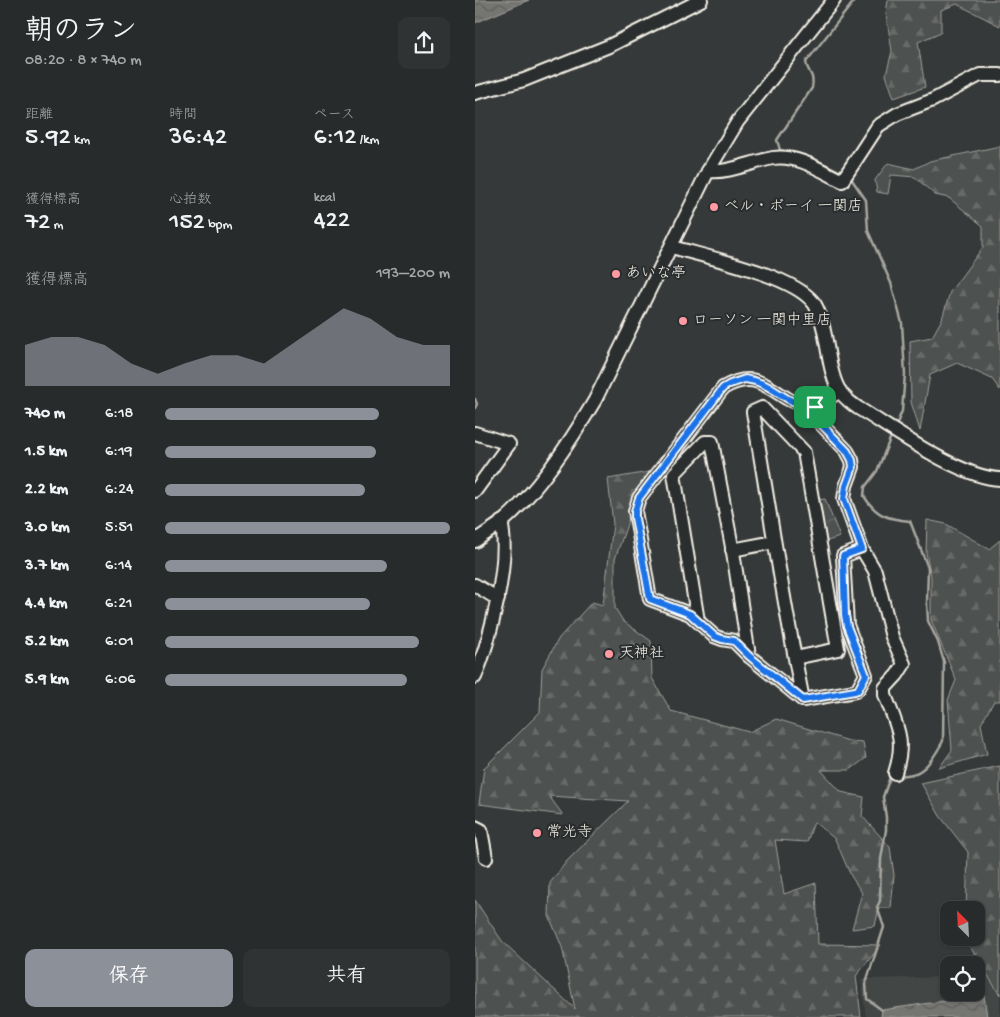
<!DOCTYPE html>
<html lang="ja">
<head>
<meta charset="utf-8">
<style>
  body { margin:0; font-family:"Gochi Hand","Klee One",sans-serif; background:#303333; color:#f1f3f6; height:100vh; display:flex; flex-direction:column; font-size:19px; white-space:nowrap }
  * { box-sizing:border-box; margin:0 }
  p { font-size:16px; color:#a5a7a9 }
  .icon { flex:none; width:28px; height:28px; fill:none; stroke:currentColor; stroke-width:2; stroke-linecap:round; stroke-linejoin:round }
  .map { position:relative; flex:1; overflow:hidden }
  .drawer { display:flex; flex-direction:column; background:#282b2b; width:475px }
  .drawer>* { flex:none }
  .needle { width:32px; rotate:336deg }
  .tools { position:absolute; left:465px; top:901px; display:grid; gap:10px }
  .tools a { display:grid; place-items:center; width:45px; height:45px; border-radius:10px; background:#282b2b; box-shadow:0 1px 4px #0004,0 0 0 1px #444747; font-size:25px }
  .pin { position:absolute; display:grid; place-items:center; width:42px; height:42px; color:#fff; margin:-21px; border-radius:10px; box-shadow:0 2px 8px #0006 }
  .round { display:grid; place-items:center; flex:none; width:52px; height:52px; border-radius:10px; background:#303333 }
  .overview { display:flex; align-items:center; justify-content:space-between; height:85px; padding:0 25px }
  h1 { font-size:28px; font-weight:600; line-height:38px }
  .stats { display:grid; grid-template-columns:repeat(3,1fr); gap:8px; height:85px; padding:5px 25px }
  .stats div { display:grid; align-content:center }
  .stats b { font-size:25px; font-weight:600 }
  .stats small { font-size:14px; font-weight:400 }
  .stats p { font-size:14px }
  .chart { height:140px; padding:10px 25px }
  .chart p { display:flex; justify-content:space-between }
  .chart svg { width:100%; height:90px; margin-top:5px; fill:#8c9099; opacity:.7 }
  .action { display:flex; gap:10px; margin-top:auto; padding:10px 25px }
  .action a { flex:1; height:58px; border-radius:10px; background:#8c9099; color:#fff; font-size:20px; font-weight:600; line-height:58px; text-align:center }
  .action a+a { background:#303333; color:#f1f3f6 }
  ul { padding:0 25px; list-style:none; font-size:16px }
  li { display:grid; grid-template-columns:80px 60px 1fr; align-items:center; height:38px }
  li i { height:12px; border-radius:6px; background:#8c9099 }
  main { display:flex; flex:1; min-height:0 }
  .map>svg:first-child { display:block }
</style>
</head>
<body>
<main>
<section class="drawer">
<div class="overview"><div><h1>朝のラン</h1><p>08:20 · 8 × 740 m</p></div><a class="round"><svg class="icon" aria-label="share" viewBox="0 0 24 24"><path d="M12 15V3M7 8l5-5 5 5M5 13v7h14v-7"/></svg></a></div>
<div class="stats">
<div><p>距離</p><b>5.92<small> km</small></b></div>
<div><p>時間</p><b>36:42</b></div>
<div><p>ペース</p><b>6:12<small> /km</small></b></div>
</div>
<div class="stats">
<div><p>獲得標高</p><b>72<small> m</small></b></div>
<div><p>心拍数</p><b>152<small> bpm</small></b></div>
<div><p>kcal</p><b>422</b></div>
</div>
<div class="chart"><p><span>獲得標高</span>193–200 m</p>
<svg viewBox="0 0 160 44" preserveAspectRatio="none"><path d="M0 44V24L10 20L20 20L30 24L40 33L50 38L60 33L70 29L80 29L90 33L100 24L110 15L120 6L130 11L140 20L150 24L160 24V44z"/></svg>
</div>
<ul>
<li><b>740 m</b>6:18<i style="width:75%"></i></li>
<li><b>1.5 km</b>6:19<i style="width:74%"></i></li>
<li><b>2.2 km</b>6:24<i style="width:70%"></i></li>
<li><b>3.0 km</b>5:51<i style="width:100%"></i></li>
<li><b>3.7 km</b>6:14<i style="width:78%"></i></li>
<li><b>4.4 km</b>6:21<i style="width:72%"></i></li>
<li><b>5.2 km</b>6:01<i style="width:89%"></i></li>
<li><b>5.9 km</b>6:06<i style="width:85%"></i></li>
</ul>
<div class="action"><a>保存</a><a>共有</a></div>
</section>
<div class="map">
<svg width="525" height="1017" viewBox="0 0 525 1017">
  <defs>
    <pattern id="forest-firs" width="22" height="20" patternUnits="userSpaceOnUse" patternTransform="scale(1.25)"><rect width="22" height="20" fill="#4e514f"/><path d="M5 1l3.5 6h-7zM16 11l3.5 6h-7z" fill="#686a68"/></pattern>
    <pattern id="park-crowns" width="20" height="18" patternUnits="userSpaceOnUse" patternTransform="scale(1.25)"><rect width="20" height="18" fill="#4e514f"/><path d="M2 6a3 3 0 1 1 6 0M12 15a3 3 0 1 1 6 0" fill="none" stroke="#686a68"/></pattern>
    <pattern id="water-waves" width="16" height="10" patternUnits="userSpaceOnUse" patternTransform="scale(1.25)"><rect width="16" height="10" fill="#757572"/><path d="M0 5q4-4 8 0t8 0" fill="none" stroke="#5f5e5c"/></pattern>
  </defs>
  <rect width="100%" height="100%" fill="#363939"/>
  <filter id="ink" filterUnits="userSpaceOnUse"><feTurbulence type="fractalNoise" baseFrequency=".02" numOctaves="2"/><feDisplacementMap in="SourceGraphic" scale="10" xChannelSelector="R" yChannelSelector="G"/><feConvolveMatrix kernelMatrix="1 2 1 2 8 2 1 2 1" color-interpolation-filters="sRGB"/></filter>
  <g filter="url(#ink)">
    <!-- built -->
    <path fill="#434645" d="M525,976V1017H391L386,979L474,977V992H501V977Z"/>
    <!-- forest -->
    <g fill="url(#forest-firs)" stroke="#a1a19c">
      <path d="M413,0H525V26L482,4L466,10V32L443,42L450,87L419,98L411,75L417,51L411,14Z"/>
      <path d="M525,146V390L517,379L482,363L455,375L445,431L436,402L435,341L457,337L467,319L475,292L508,247V226L474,198L460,195L440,177L416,175L413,194L402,192L400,180L413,163L439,169L455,161Z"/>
      <path d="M174,472L157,510L140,559V608L148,621L176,641L177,678L196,711L274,732L301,719L374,741L388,742L391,758L375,770H346L366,792L389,797L387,816L415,847L419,875L416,908H404L400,926L377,929L387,893L376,876L360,839L339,822L332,842L300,840L309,894L341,883L343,944L406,945L381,976L386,1017H0V900L27,941L100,1009L87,947L74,916L75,883L92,861L153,801L74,796L88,815L4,804L9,768L65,712L67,669L84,638L117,602L128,605L138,524L133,479Z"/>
      <path d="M452,520L471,524L514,549L525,540V701H519L506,724L512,754L464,768L477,750L473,700L481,680L456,620V576L451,553Z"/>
      <path d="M525,766V995L494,945L492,938H501V910H491L493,852L465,816L446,783Z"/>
    </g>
    <!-- park -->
    <path fill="url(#park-crowns)" stroke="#a1a19c" d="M350,499L365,537L349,542L341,500Z"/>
    <!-- water -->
    <g fill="url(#water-waves)" stroke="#a8a7a1">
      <path d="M0,0H54L0,23Z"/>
      <path d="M509,995L512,1017H406L407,1010Z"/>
    </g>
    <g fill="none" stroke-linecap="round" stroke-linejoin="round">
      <!-- stream -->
      <g stroke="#a8a7a1" stroke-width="2.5">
        <path d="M313,152L305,150L302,140L337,88C340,73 332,73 331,62L380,0"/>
        <path d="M321,153L339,159L368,173"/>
        <path d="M375,177L391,200L393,231L416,283L427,323L430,374L427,411L421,426"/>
        <path d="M0,399L2,404L0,408"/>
        <path d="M417,434L402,471L390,487L389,496C401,516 413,519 435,521L453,568L452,603L453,621L463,642L469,662L468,741C462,752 453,768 441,773C436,775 429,775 424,776"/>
        <path d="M407,1010L392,999L391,983L409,927L402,907L405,901L406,859L411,830V817L408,797L415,777H418"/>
      </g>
      <!-- minor casing -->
      <g stroke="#f4f1e8" stroke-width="16">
        <g id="minor">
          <path d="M0,93L49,80L134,46L226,0"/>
          <path d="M233,171C255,173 276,162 298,158C322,154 347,171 367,181L403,126L422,114L458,100L505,75H525"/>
          <path d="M197,247C231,257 317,275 338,302C341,305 343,311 345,316C353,337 353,375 366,393C371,399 377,404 383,408C418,429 485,478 525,479"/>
          <path d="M340,407L345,423L372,451L377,460L378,467L371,486L369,499L387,549L368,556L372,625L391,675L383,689L380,691L328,700L274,656L259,641L247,639L239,636L215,614L175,599L160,511L164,498L248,388C277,371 288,384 313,399C321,404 331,405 340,407L365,391"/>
          <path d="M0,433L34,444L0,491"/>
          <path d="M0,541C8,535 18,529 26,523C61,494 97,439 120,400L233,171L263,121L359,0"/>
          <path d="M387,549L400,571L417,637L429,664L422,675L410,688V695C422,727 431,739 420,773"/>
          <path d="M257,550L299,542"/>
          <path d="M0,585L23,599"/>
          <path d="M223,621L199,474L230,442H237L258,552L274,656"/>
          <path d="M320,658L363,649L329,452L287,408L278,412C294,508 309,605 328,700"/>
          <path d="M0,677C15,640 36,560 26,522"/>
          <path d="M0,827L6,830L11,858"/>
        </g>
      </g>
      <!-- minor -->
      <use href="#minor" stroke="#2a2d2e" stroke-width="12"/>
    </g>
  </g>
  <g fill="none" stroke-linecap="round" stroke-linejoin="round" filter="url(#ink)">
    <!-- route casing -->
    <g stroke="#fff" stroke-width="10">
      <path id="route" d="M270,379C288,381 298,390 313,399C321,404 331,405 340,407L345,423L372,451L377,460L378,467L371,486L369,499L387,549L368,556L370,615L372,626L391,675L383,690L380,691L328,700L274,656L259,641L247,639L239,636L215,614L175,599L160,518V511L164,498L248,388L255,384Z"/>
    </g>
    <!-- route -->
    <use href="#route" stroke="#1a73e8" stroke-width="6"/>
  </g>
  <!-- markers -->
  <g fill="#ff9aa2" stroke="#2a2d2e" stroke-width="2">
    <circle cx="239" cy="207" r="5"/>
    <circle cx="141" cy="274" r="5"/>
    <circle cx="208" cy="321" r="5"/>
    <circle cx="134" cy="654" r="5"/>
    <circle cx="62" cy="833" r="5"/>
  </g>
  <g text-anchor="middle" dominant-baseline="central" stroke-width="4" stroke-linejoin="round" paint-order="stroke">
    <!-- poi labels -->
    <g font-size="15" fill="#f4f1e8" stroke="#2a2d2e" text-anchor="start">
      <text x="249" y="207">ベル・ボーイ 一関店</text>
      <text x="151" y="274">あいな亭</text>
      <text x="218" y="321">ローソン 一関中里店</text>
      <text x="144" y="654">天神社</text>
      <text x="72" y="833">常光寺</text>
    </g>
  </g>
</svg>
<div class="tools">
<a><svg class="needle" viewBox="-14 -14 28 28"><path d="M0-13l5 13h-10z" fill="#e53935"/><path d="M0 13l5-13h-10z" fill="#a5a7a9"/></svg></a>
<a><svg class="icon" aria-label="locate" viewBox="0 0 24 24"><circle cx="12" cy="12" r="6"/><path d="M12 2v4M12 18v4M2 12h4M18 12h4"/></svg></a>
</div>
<div class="pin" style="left:340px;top:407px;background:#1e9e55"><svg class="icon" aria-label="arrive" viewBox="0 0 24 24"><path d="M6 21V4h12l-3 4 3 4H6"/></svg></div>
</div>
</main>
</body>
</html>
